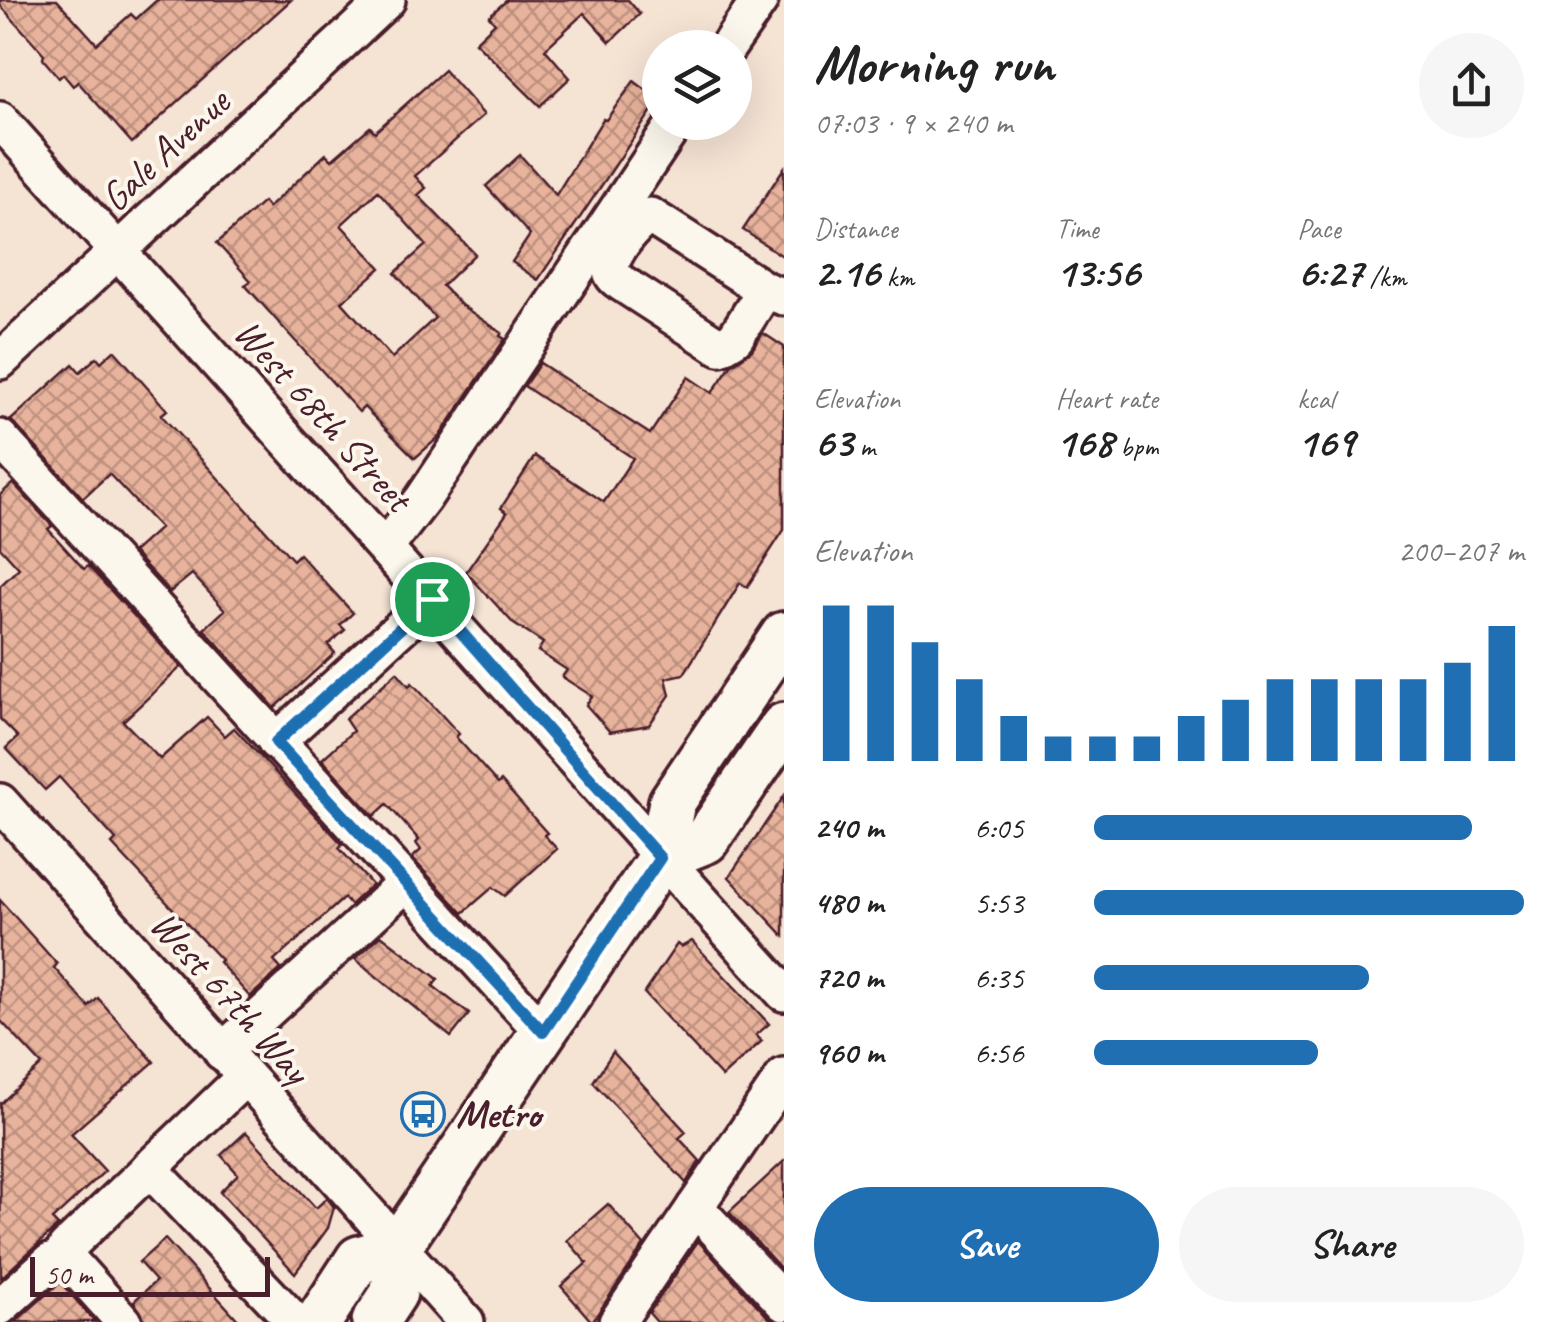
<!DOCTYPE html>
<html lang="en">
<head>
<meta charset="utf-8">
<style>
  body { margin:0; font-family:Caveat,sans-serif; background:#f6f6f6; color:#222; height:100vh; display:flex; flex-direction:column; font-size:38px; white-space:nowrap }
  * { box-sizing:border-box; margin:0 }
  p { font-size:32px; color:#767676 }
  .icon { flex:none; width:55px; height:55px; fill:none; stroke:currentColor; stroke-width:2; stroke-linecap:round; stroke-linejoin:round }
  .map { position:relative; flex:1; overflow:hidden }
  .side { display:flex; flex-direction:column; background:#fff; width:770px }
  .side>* { flex:none }
  .controls { position:absolute; left:642px; top:30px; display:grid; gap:20px }
  .controls a { display:grid; place-items:center; width:110px; height:110px; border-radius:50%; background:#fff; box-shadow:0 10px 40px #0002; font-size:50px }
  .scale { position:absolute; left:30px; bottom:25px; width:240px; box-sizing:border-box; padding-left:10px; border:5px solid #4a1f2b; border-top:0; font-size:28px; line-height:35px; white-space:nowrap; color:#4a1f2b; -webkit-text-stroke:8px #fbf7ec; paint-order:stroke }
  .pin { position:absolute; display:grid; place-items:center; width:85px; height:85px; color:#fff; margin:-42px; border:5px solid #fff; border-radius:50%; box-shadow:0 2px 10px #0007 }
  .round { display:grid; place-items:center; flex:none; width:105px; height:105px; border-radius:52px; background:#f6f6f6 }
  .head { display:flex; align-items:center; justify-content:space-between; height:170px; padding:0 30px }
  h1 { font-size:55px; font-weight:700; line-height:75px }
  .figures { display:grid; grid-template-columns:repeat(3,1fr); gap:15px; height:170px; padding:10px 30px }
  .figures div { display:grid; align-content:center }
  .figures b { font-size:42px; font-weight:700 }
  .figures small { font-size:28px; font-weight:400 }
  .figures p { font-size:28px }
  .chart { height:280px; padding:20px 30px }
  .chart p { display:flex; justify-content:space-between }
  .chart svg { width:100%; height:180px; margin-top:10px; stroke:#1f6fb2; stroke-width:6 }
  .primary-button { display:flex; gap:20px; margin-top:auto; padding:20px 30px }
  .primary-button a { flex:1; height:115px; border-radius:60px; background:#1f6fb2; color:#fff; font-size:40px; font-weight:700; line-height:115px; text-align:center }
  .primary-button a+a { background:#f6f6f6; color:#222 }
  ul { padding:0 30px; list-style:none; font-size:32px }
  li { display:grid; grid-template-columns:160px 120px 1fr; align-items:center; height:75px }
  li i { height:25px; border-radius:12px; background:#1f6fb2 }
  main { display:flex; flex:1; min-height:0 }
  .map>svg:first-child { display:block }
</style>
</head>
<body>
<main>
<div class="map">
<svg width="784" height="1322" viewBox="0 0 784 1322">
  <defs>
    <pattern id="building-cross-hatch" width="8" height="8" patternUnits="userSpaceOnUse" patternTransform="scale(2.5)"><rect width="8" height="8" fill="#e8b39c"/><path d="M0 0l8 8M0 8l8-8" fill="none" stroke="#be917f"/></pattern>
  </defs>
  <rect width="100%" height="100%" fill="#f5e3d4"/>
  <filter id="ink" filterUnits="userSpaceOnUse"><feTurbulence type="fractalNoise" baseFrequency=".01" numOctaves="2"/><feDisplacementMap in="SourceGraphic" scale="20" xChannelSelector="R" yChannelSelector="G"/><feConvolveMatrix kernelMatrix="1 2 1 2 8 2 1 2 1" color-interpolation-filters="sRGB"/></filter>
  <g filter="url(#ink)">
    <!-- building -->
    <g fill="url(#building-cross-hatch)" stroke="#4a1f2b" stroke-width="2.5" fill-rule="evenodd">
      <path d="M0,0H57L97,44L131,14L136,19L157,0H291L132,143L78,82L73,86L63,74L59,78L43,59L44,54L0,5Z"/>
      <path d="M507,0H628L640,14L610,42L584,13L545,49L570,78L540,106L475,42L495,23L489,16Z"/>
      <path d="M444,70L484,115L415,176L426,188L418,195L475,254L442,286L461,305L502,333L500,336L505,339L439,437L415,458L364,407L359,412L245,285L251,281L217,243L263,202L268,208L326,154L332,160L370,127L375,132ZM378,191L426,245L395,273L435,318L392,358L342,302L381,268L341,225Z"/>
      <path d="M634,81L659,100L538,280L512,262L530,235L486,186L520,155L556,195L603,119L606,120Z"/>
      <path d="M784,168V257L743,230Z"/>
      <path d="M763,333L784,347V530L747,587L740,583L684,674L666,678L670,695L649,725L610,732L586,705L592,696L562,677L567,670L538,651L543,643L514,624L466,572L507,513L501,508L535,456L604,502L633,458L524,386L540,363L650,434L688,377L712,393L731,365L752,350Z"/>
      <path d="M114,350L167,410L161,415L237,499L293,560L299,554L353,613L340,625L345,630L328,645L335,653L275,708L204,629L225,610L192,574L170,592L133,552L160,528L109,474L83,498L11,420L73,364L80,372L97,357L101,362Z"/>
      <path d="M13,483L52,526L48,529L84,569L88,566L181,667L123,721L160,759L207,717L225,736L234,728L342,844L339,848L372,885L350,905L344,898L274,961L281,969L250,997L219,962L221,960L112,844L116,840L59,777L45,790L6,748L18,737L0,719V586L19,568L0,547V495Z"/>
      <path d="M397,672L409,686L412,683L439,712L459,734L456,737L498,784L501,781L547,833L544,835L557,849L505,896L493,887L463,913L412,858L421,850L416,843L419,840L387,804L374,816L322,759L353,731L345,719Z"/>
      <path d="M784,796V936L729,877Z"/>
      <path d="M0,900L57,964L54,968L89,1007L98,998L154,1062L71,1134L105,1171L52,1220L58,1226L1,1278L0,1104L42,1065L0,1020Z"/>
      <path d="M381,935L438,979L433,986L469,1014L451,1037L355,959Z"/>
      <path d="M692,941L769,1024L756,1035L762,1041L722,1077L644,993L677,944L681,947Z"/>
      <path d="M613,1052L686,1132L679,1138L700,1161L686,1183L593,1082Z"/>
      <path d="M246,1132L316,1208L327,1198L334,1207L328,1228L295,1273L220,1192L238,1174L221,1155Z"/>
      <path d="M784,1161V1272L729,1212Z"/>
      <path d="M608,1204L644,1245L592,1322L561,1286L587,1263L567,1240Z"/>
      <path d="M165,1239L240,1322H145L134,1301L156,1281L139,1262Z"/>
      <path d="M698,1241L768,1317L775,1322H657L649,1313Z"/>
      <path d="M60,1282L95,1322H15Z"/>
    </g>
    <g fill="none" stroke-linecap="round" stroke-linejoin="round">
      <!-- minor casing -->
      <g stroke="#4a1f2b" stroke-width="42">
        <g id="minor">
          <path d="M727,48L760,0"/>
          <path d="M0,120L784,993"/>
          <path d="M765,290L735,338L720,347L623,284C617,280 613,278 611,271C607,258 637,220 650,216L765,290L784,297"/>
          <path d="M0,361L387,0"/>
          <path d="M0,438L543,1032"/>
          <path d="M385,548L423,499L676,122"/>
          <path d="M276,742L432,599"/>
          <path d="M0,802L466,1322"/>
          <path d="M222,1052L405,884"/>
          <path d="M149,1168L295,1322"/>
          <path d="M695,1207L784,1303"/>
          <path d="M62,1258L66,1248L244,1078"/>
          <path d="M62,1258L73,1265L124,1322"/>
          <path d="M0,1307L50,1262L62,1258"/>
          <path d="M617,1322L784,1076"/>
        </g>
      </g>
      <!-- major casing -->
      <g stroke="#4a1f2b" stroke-width="52">
        <g id="major">
          <path d="M661,858L706,840L784,726"/>
          <path d="M318,1322L359,1259L397,1248"/>
          <path d="M375,1322L394,1293L397,1248L661,858L672,802L784,635"/>
        </g>
      </g>
      <!-- minor -->
      <use href="#minor" stroke="#fbf7ec" stroke-width="35"/>
      <!-- major -->
      <use href="#major" stroke="#fbf7ec" stroke-width="45"/>
    </g>
  </g>
  <g fill="none" stroke-linecap="round" stroke-linejoin="round" filter="url(#ink)">
    <!-- route casing -->
    <g stroke="#fff" stroke-width="20">
      <path id="route" d="M432,599L660,858L543,1032L276,742Z"/>
    </g>
    <!-- route -->
    <use href="#route" stroke="#1f6fb2" stroke-width="12"/>
  </g>
  <!-- icons -->
  <defs>
    <g id="bus-ring" transform="scale(2.25)"><circle r="9.5" fill="#fbf7ec" stroke="#1f6fb2" stroke-width="1.5"/><path d="M-5-6H5V4H4V6H2V4H-2V6H-4V4H-5ZM-3.5-4V0h7V-4ZM-3.5 1.2v1.5H-2V1.2ZM2 1.2v1.5H3.5V1.2Z" fill="#1f6fb2"/></g>
  </defs>
  <g fill-rule="evenodd">
    <use href="#bus-ring" x="423" y="1114"/>
  </g>
  <g text-anchor="middle" dominant-baseline="central" stroke-width="8" stroke-linejoin="round" paint-order="stroke">
    <!-- street labels -->
    <g font-size="40" fill="#4a1f2b" stroke="#fbf7ec">
      <text transform="translate(165 150) rotate(-43)">Gale Avenue</text>
      <text transform="translate(323 415) rotate(48)">West 68th Street</text>
      <text transform="translate(230 997) rotate(48)">West 67th Way</text>
    </g>
    <!-- poi labels -->
    <g font-size="40" font-weight="bold" fill="#4a1f2b" stroke="#fbf7ec" text-anchor="start">
      <text x="456" y="1114">Metro</text>
    </g>
  </g>
</svg>
<div class="controls">
<a><svg class="icon" aria-label="layers" viewBox="0 0 24 24"><path d="M12 4l9 5-9 5-9-5zM3 14l9 5 9-5"/></svg></a>
</div>
<div class="scale">50 m</div>
<div class="pin" style="left:432px;top:599px;background:#1e9e55"><svg class="icon" aria-label="arrive" viewBox="0 0 24 24"><path d="M6 21V4h12l-3 4 3 4H6"/></svg></div>
</div>
<section class="side">
<div class="head"><div><h1>Morning run</h1><p>07:03 · 9 × 240 m</p></div><a class="round"><svg class="icon" aria-label="share" viewBox="0 0 24 24"><path d="M12 15V3M7 8l5-5 5 5M5 13v7h14v-7"/></svg></a></div>
<div class="figures">
<div><p>Distance</p><b>2.16<small> km</small></b></div>
<div><p>Time</p><b>13:56</b></div>
<div><p>Pace</p><b>6:27<small> /km</small></b></div>
</div>
<div class="figures">
<div><p>Elevation</p><b>63<small> m</small></b></div>
<div><p>Heart rate</p><b>168<small> bpm</small></b></div>
<div><p>kcal</p><b>169</b></div>
</div>
<div class="chart"><p><span>Elevation</span>200–207 m</p>
<svg viewBox="0 0 160 44" preserveAspectRatio="none"><path d="M5 44V6M15 44V6M25 44V15M35 44V24M45 44V33M55 44V38M65 44V38M75 44V38M85 44V33M95 44V29M105 44V24M115 44V24M125 44V24M135 44V24M145 44V20M155 44V11"/></svg>
</div>
<ul>
<li><b>240 m</b>6:05<i style="width:88%"></i></li>
<li><b>480 m</b>5:53<i style="width:100%"></i></li>
<li><b>720 m</b>6:35<i style="width:64%"></i></li>
<li><b>960 m</b>6:56<i style="width:52%"></i></li>
</ul>
<div class="primary-button"><a>Save</a><a>Share</a></div>
</section>
</main>
</body>
</html>
